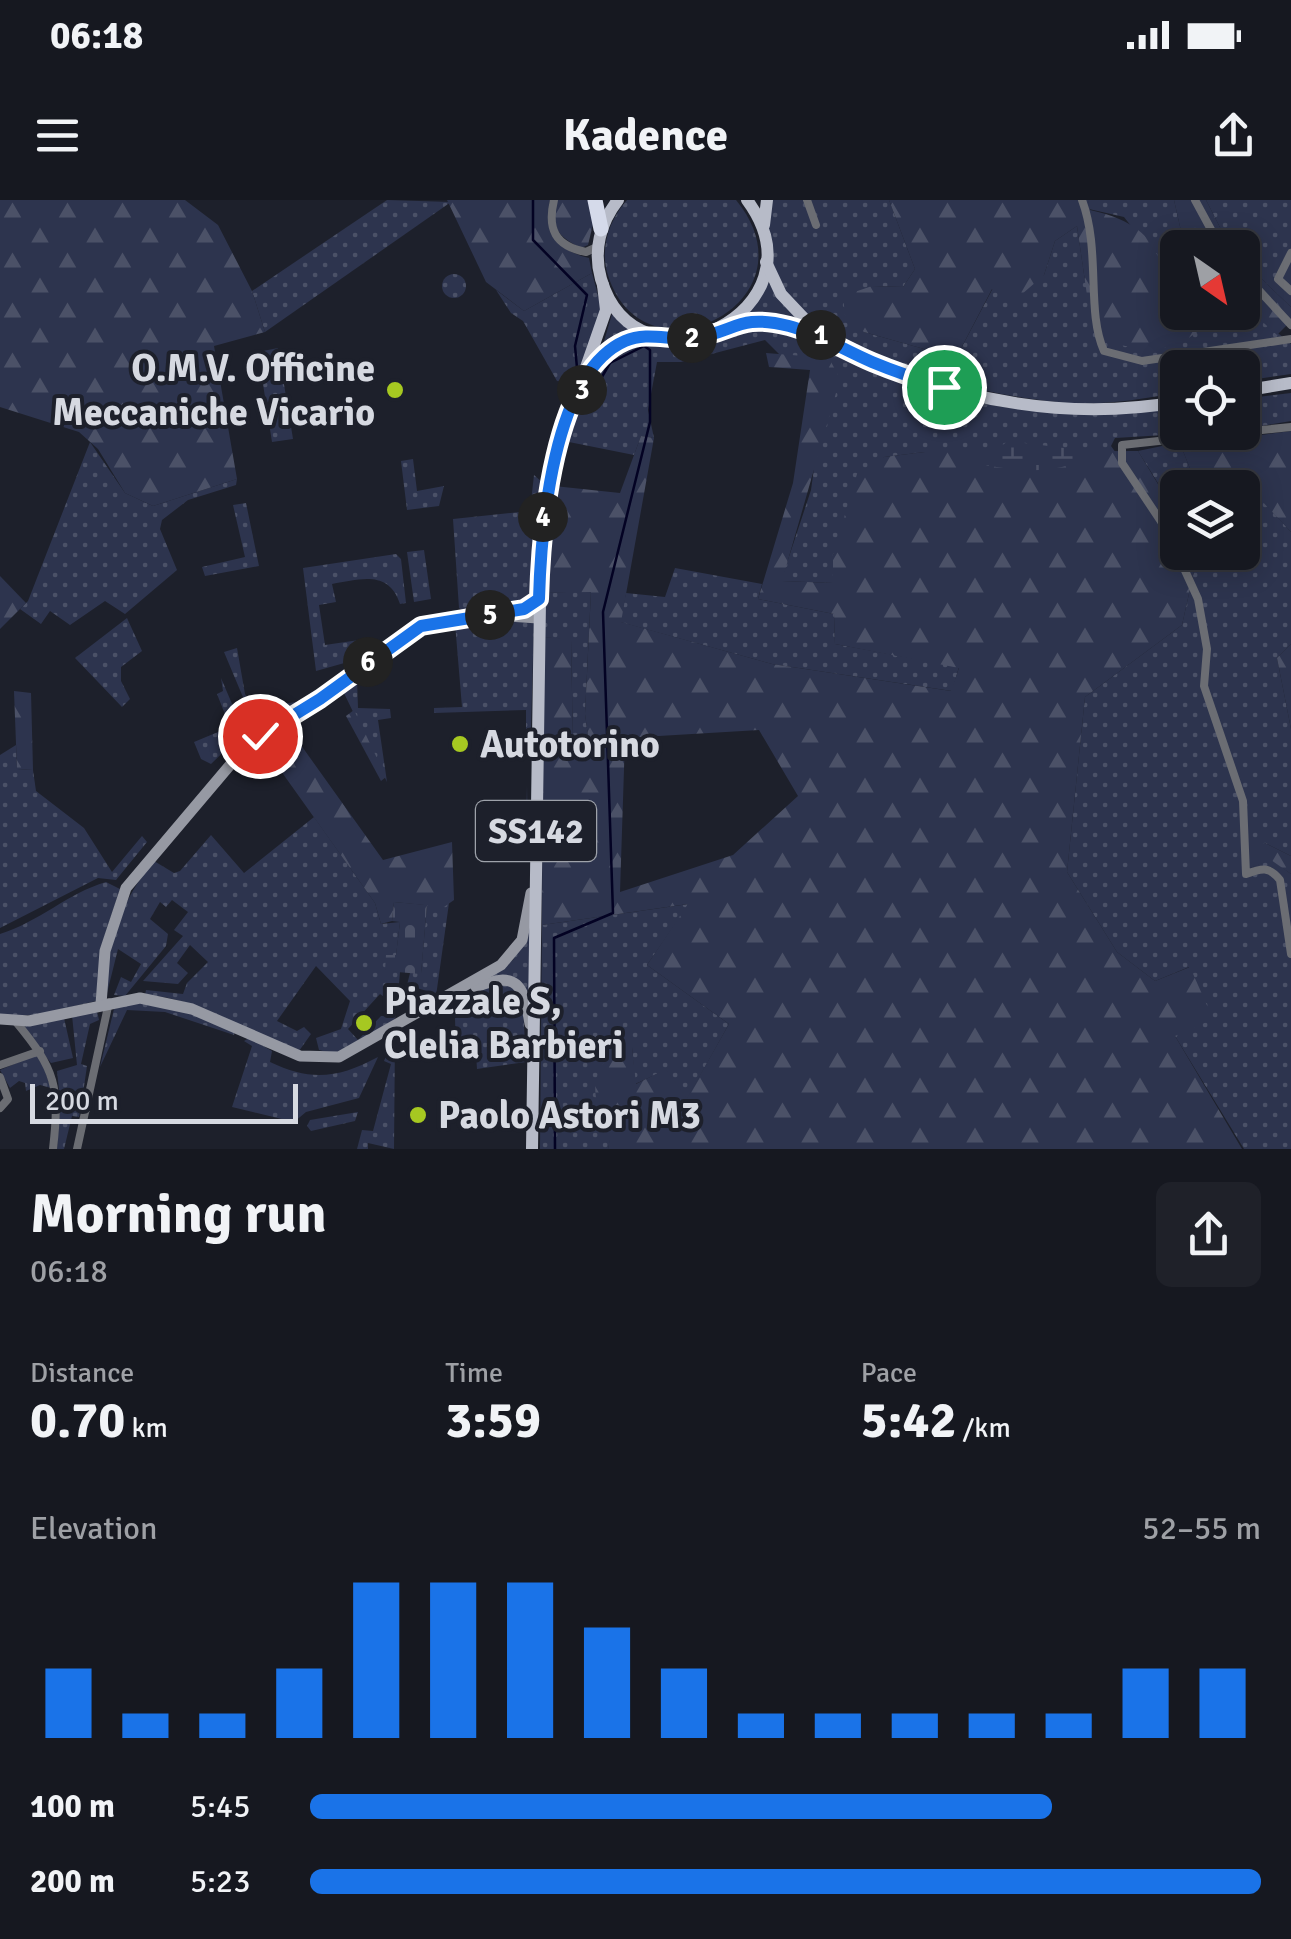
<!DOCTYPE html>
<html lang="en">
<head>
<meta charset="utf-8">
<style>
  body { margin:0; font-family:Signika,sans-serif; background:#1f2129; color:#f1f3f6; height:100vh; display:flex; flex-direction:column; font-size:38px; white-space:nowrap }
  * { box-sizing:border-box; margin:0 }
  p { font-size:32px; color:#9ea0a5 }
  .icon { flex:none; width:55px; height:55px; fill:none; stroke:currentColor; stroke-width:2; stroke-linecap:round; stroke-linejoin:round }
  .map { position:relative; height:949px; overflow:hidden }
  .details { display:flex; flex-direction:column; background:#161820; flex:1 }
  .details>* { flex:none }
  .needle { width:65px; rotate:146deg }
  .tools { position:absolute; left:1160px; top:30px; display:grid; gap:20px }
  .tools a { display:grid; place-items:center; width:100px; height:100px; border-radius:15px; background:#161820; box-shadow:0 5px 25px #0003,0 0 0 2px #35373e; font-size:50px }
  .scale { position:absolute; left:30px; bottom:25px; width:268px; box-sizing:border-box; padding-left:10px; border:5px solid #d6d9e1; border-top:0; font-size:28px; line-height:35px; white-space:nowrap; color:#d6d9e1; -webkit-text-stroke:8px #1d202b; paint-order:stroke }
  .pin { position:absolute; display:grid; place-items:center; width:85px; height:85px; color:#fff; margin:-42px; border:5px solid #fff; border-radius:50%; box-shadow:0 2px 10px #0007 }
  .km { position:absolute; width:50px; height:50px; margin:-25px; border-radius:50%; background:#222; color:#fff; font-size:28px; line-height:50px; text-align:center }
  .round { display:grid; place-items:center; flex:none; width:105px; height:105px; border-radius:15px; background:#1f2129 }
  .summary { display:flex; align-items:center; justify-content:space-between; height:170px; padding:0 30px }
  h1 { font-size:55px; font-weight:700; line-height:75px }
  .stats { display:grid; grid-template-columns:repeat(3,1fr); gap:15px; height:170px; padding:10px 30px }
  .stats div { display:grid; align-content:center }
  .stats b { font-size:50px; font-weight:700 }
  .stats small { font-size:28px; font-weight:400 }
  .stats p { font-size:28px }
  .chart { height:280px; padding:20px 30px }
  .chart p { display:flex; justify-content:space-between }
  .chart svg { width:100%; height:180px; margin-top:10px; stroke:#1a73e8; stroke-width:6 }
  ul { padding:0 30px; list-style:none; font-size:32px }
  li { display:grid; grid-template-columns:160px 120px 1fr; align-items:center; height:75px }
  li i { height:25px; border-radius:12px; background:#1a73e8 }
  .status { display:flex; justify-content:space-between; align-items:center; height:70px; padding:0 50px; background:#161820; direction:ltr }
  .status svg { height:28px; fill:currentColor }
  header { display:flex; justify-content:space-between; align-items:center; height:130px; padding:0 30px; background:#161820; font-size:45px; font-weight:700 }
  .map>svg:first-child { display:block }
</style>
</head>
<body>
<div class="status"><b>06:18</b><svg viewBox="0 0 49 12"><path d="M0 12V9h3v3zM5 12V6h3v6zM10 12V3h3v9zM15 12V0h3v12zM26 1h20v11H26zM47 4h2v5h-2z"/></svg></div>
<header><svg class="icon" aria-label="menu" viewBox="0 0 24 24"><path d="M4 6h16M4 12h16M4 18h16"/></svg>Kadence<svg class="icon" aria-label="share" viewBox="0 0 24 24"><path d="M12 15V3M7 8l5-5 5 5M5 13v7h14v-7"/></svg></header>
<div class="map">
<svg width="1291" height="949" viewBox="0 0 1291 949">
  <defs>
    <pattern id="grass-dots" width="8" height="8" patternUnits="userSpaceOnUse" patternTransform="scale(2.5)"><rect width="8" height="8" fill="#2d344e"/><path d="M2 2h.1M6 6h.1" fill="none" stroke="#4b5167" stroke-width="1.8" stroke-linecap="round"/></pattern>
    <pattern id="forest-firs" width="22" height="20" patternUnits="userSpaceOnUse" patternTransform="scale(2.5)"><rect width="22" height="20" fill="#2d344e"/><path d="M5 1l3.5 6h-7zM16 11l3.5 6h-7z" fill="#4b5167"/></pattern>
    <pattern id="wetland-marsh" width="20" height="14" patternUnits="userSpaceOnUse" patternTransform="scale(2.5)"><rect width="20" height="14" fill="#2d344e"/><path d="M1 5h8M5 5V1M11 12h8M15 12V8" fill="none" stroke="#4b5167"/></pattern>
    <pattern id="cemetery-stones" width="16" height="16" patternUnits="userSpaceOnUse" patternTransform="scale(2.5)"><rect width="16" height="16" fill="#2d344e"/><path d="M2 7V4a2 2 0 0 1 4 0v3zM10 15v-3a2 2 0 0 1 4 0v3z" fill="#4b5167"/></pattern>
  </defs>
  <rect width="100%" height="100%" fill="#1d202b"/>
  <!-- grass -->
  <g fill="url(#grass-dots)">
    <path d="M387,0L451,2L265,132L252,91Z"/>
    <path d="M627,0H736C821,103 640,191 607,72C600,46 610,19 627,0Z"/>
    <path d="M769,0H889L915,69L903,87L872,86L864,132L956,158L993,88L1044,75L1055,41L1077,26L1085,81L1182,117L1179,113L1242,112L1243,104L1291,144V174L1243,181L1242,168H1178L1177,193C1142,199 1106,205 1070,203C992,198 825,161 783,90C767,65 768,29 769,0Z"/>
    <path d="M1088,0H1174L1181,31L1192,47L1178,48L1177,110L1167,95V72L1124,17L1089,9Z"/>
    <path d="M1206,0H1291V107L1243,61L1242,48L1230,47Z"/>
    <path d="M592,73L602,110L576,183L557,181L523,121L511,113L496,90L524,111Z"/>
    <circle cx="454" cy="86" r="12"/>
    <path d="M768,82L797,120L799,124L747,115Z"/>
    <path d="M612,114L631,131L600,155Z"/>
    <path d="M746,126C798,128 830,152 875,171C970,211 1076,222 1177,208L1178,232L1198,233L1115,238L1111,246L1116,253L925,252L884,257L833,355V383L781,381L811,290L829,158L781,156L765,140L681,162H657L648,210L654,238L641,236L634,255L564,241L581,199L609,158L636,141L695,144Z"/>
    <path d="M278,148L293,239L272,242L258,152Z"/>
    <path d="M1291,193V221L1243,229L1242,199Z"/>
    <path d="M90,242L125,293L153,306L237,279L236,285L188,300L162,320L160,329L177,370L125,414L105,401L70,425L50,411L41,424L20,409L28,401Z"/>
    <path d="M1162,246H1181L1195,281L1190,287L1178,288L1174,309L1138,251Z"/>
    <path d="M413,259L417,291L444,286L439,306L407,310L401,261Z"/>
    <path d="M534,275L543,283L534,395L520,408L463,411L459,408L453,319L530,311Z"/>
    <path d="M1261,299L1291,332V444L1277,458L1291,529V656L1265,643L1250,668L1271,659L1291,674V949H1244L1175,836L1189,767L1155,781L1117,752L1067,672L1085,497L1182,425L1198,353L1242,352L1243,307Z"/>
    <path d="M246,303L259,366L205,376L202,367L245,357L233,305Z"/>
    <path d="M424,350L431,399L414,402L407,352Z"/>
    <path d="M396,354L401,359L406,403L400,404C389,370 361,379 332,384L336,402L319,405L325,445L359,440L362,458L316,471L303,368Z"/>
    <path d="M675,368L762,384L758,399L834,414L835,444L959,467L952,491L772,464L620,422L626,393L665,397Z"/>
    <path d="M591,391L585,514L589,543L573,547L571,440L543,437L544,393Z"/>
    <path d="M523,416L534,422L531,528L526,529V510L434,513V508L462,507L455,423Z"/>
    <path d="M127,418L142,451L121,467V481L130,499L122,507L75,458Z"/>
    <path d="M237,448L245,494L254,508L296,502L297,507L268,524L253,521L224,452Z"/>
    <path d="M221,478L244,532L211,564L201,559L194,542L230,527L217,494L223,491Z"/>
    <path d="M357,479L358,508L390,509L391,518L378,520L387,582L342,489Z"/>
    <path d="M16,545L17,569L33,570L36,591L84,628L112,672L142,636L147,642L116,680L98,678L0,728V555Z"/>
    <path d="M527,586L528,641H502L498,627L526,623Z"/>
    <path d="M314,617L375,703L381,724L400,722L396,756L385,770L400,772L397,806L380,794L348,829L358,840L381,816H396L394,820L334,854L319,850L316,838L341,829L350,801L316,766L277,821L297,831L304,827L311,834L299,851C246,833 203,798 145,795L146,790L183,794L187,783L208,762L190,745L177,763L188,773L178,784L143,781L183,736L174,730L188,712L172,700L166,707L160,702L150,719L168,734L166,746L125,796L114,795L121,777L131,782L141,764L118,749L107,793C106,743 122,699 154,661L174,673L180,671L211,635L244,673Z"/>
    <path d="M106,682L120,689L102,744L96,801L36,815H0V734C39,722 68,693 106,682Z"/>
    <path d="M449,703L436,796L406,811L428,797L427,791L413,787L404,791L403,801L407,802L402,805L410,773H421L427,705Z"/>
    <path d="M689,704L647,765L729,824L687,899L666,870L635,884L632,847L598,910L612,931L608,949H540L542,725Z"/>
    <path d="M530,725V796L518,780L487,778L513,760Z"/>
    <path d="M498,783L514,788L523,806L526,862L477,869L476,853L456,851L455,818L474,814L472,793Z"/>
    <path d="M135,802L164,804L235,830L234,835L165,812L127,810L100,867L114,809Z"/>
    <path d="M97,811L99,820L90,824L81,864L87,866L82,900L59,890L57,871L77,865L72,815Z"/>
    <path d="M64,818L73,858L51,863L22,827Z"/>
    <path d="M395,835L394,949L368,943V949H357L362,930L373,931L391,864L384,861Z"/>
    <path d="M249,838L272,851L270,862C311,882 339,878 378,857L359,898L306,912L294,922L232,907L252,846L244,841Z"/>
    <path d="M36,855L40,857L51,888L40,885L26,891L25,883L19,881L10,888L0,870Z"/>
    <path d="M60,907L80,912L79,917L72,916L64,949H57Z"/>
    <path d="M358,912L355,921L311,931L307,926L310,920Z"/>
  </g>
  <!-- forest -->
  <g fill="url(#forest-firs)" fill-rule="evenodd">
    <path d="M0,0H185L218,25L252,91L265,132L214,146L237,279L153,306L125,293L98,249L79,232L0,207Z"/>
    <path d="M447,0H550C544,34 556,50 589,58L592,73L524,111L486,82Z"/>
    <path d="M557,0H590L594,20L588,45L581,48C556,36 551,26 557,0Z"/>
    <path d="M889,0H1088L1090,10C1194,33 1137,94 1203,127C1169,158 1142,149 1099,141L1090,116L1077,26L1055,41L1044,75L1015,100L992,89L956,158L864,132L845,115L843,96L872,86L903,87L915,69Z"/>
    <path d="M1174,0H1206L1230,47H1192L1181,31Z"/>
    <path d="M1243,61L1291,107V121L1277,135L1243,104Z"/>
    <path d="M766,153L829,158L840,179L782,381L833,383V355L857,274L884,257L925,252L1138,251L1173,309L1177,305L1178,352L1198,353L1182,425L1085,497L1067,672L1117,752L1155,781L1190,767L1213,819L1175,836L1242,949H608L611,931C584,889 595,875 620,836L632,847L636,884L666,869L687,898L729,824L647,765L688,704L542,725L543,437L571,439L573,546L589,543L585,514L591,392L544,393L554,286L620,293L641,236L654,238L621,422L772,464L951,491L959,468L835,444L834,414L758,399L793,283L810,170L769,167ZM759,530L798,596L733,655L620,692L625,538Z"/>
    <path d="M1291,231V332L1261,300L1243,307L1242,288L1190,287L1195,281L1181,246Z"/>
    <path d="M0,376L26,403L0,429Z"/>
    <path d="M1291,444V529L1277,458Z"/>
    <path d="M14,491L31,493L33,570L17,569Z"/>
    <path d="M354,510L386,577L381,581L346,516Z"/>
    <path d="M288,527L383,660L452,642L454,700L444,707L394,702L392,721L381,724L375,703L261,543Z"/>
    <path d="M1265,643L1291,656V674L1271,660L1250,668L1248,645Z"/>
  </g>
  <!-- wetland -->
  <path fill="url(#wetland-marsh)" d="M1008,241L1081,250L1082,261C1048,274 1020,271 985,265L989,255Z"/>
  <!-- cemetery -->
  <path fill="url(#cemetery-stones)" d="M394,702L427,705L421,774L385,771L386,755H396L400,722L392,721Z"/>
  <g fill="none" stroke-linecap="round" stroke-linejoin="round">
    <!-- stream -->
    <g stroke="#030223" stroke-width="2.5">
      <path d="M533,0V40L587,95L575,146L577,168"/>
      <path d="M555,949L554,738L613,713L603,412L650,222V150L644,146L610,163L599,182"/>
    </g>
    <!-- street -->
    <g stroke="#6b6d73" stroke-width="8">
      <path d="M554,0C547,29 555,46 586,52L597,47"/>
      <path d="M807,0L816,25"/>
      <path d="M1082,0C1101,50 1086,111 1104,151L1142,161L1291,139"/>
      <path d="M1195,0L1221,48"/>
      <path d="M1291,53L1278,79L1291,91"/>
      <path d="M1242,72L1291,125"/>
      <path d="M1241,232L1122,245V263L1166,329L1198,399L1207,449L1204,486L1243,601L1246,674C1262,668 1269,666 1280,680L1291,754"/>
      <path d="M1242,232L1291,227"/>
      <path d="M16,822C56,870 60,887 53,949"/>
      <path d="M0,865L40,851"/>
      <path d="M0,877L8,899L0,908"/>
      <path d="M57,899L86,910"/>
      <path d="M77,949L109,802"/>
    </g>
    <!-- secondary -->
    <g stroke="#9699a3" stroke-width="11">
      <path d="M476,787C517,770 524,785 530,824"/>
      <path d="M101,804L105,751L126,688L247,545L421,426L495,415L538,418"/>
      <path d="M0,819L29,821L140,798L192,809L300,856L339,857L501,765L522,740L531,693"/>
    </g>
    <!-- primary -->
    <g stroke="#b7bbc8" stroke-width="12">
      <path d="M618,0C600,23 593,51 601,79C637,202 830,112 747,0"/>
      <path d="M764,25L767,0"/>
      <path d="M766,62L781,94L815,130"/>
      <path d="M728,125C794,112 844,153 903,174C991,206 1085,218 1178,202"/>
      <path d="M591,175C609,149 624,140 655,135"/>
      <path d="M1242,191L1291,183"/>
      <path d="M532,949L541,333L552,265L606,110L603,85"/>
    </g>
    <!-- highway -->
    <path stroke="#d5daea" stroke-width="15" d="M595,0L601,29"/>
  </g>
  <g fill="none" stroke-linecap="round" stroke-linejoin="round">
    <!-- route casing -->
    <g stroke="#fff" stroke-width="20">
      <path id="route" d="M260,536L320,499L421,426L524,409L539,399C541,331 552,173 625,141C648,131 670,141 693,138C735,133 737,113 789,126C819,134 844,150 872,162C896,172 920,180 944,187"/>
    </g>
    <!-- route -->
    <use href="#route" stroke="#1a73e8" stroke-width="12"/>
  </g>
  <!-- markers -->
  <g fill="#a6c821" stroke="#1d202b" stroke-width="4">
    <circle cx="395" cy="190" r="10"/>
    <circle cx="460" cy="544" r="10"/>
    <circle cx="364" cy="823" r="10"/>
    <circle cx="418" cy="915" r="10"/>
  </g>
  <g text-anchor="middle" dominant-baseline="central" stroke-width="8" stroke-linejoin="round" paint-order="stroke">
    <!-- shield labels -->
    <rect fill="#1d202b" stroke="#9ea2aa" stroke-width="2.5" x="476" y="601" width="120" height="60" rx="8"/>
    <g font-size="35" font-weight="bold" fill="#d6d9e1">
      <text x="536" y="631">SS142</text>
    </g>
    <!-- poi labels -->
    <g font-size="38" font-weight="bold" fill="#d6d9e1" stroke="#1d202b" text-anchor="start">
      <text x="375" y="168" text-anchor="end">O.M.V. Officine<tspan x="375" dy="44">Meccaniche Vicario</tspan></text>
      <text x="480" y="544">Autotorino</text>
      <text x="384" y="801">Piazzale S,<tspan x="384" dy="44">Clelia Barbieri</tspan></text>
      <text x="438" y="915">Paolo Astori M3</text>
    </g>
  </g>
</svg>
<div class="tools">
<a><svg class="needle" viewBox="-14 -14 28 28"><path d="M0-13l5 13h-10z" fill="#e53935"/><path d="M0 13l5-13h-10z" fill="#9ea0a5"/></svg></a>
<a><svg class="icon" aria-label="locate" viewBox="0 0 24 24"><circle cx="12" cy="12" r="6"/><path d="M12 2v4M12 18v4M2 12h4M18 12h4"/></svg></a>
<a><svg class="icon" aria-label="layers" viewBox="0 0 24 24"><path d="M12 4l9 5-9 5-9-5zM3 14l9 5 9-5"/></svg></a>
</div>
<div class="scale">200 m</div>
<div class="pin" style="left:944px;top:187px;background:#1e9e55"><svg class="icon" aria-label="arrive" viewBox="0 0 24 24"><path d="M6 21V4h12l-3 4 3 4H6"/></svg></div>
<div class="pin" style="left:260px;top:536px;background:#d93025"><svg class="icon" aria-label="check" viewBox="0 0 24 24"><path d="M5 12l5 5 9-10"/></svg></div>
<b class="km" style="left:821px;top:135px">1</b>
<b class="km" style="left:692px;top:138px">2</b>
<b class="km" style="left:582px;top:190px">3</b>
<b class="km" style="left:543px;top:317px">4</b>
<b class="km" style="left:490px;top:415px">5</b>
<b class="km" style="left:368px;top:462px">6</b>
</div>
<section class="details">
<div class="summary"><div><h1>Morning run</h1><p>06:18</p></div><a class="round"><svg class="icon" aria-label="share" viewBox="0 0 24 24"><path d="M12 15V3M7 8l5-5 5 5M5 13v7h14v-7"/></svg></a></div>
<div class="stats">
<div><p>Distance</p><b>0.70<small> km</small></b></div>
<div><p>Time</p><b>3:59</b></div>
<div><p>Pace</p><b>5:42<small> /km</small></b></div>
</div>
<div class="chart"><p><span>Elevation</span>52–55 m</p>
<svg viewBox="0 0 160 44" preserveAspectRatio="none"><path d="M5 44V27M15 44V38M25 44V38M35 44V27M45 44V6M55 44V6M65 44V6M75 44V17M85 44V27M95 44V38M105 44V38M115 44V38M125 44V38M135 44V38M145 44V27M155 44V27"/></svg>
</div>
<ul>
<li><b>100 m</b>5:45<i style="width:78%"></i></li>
<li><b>200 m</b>5:23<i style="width:100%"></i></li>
</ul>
</section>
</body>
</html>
